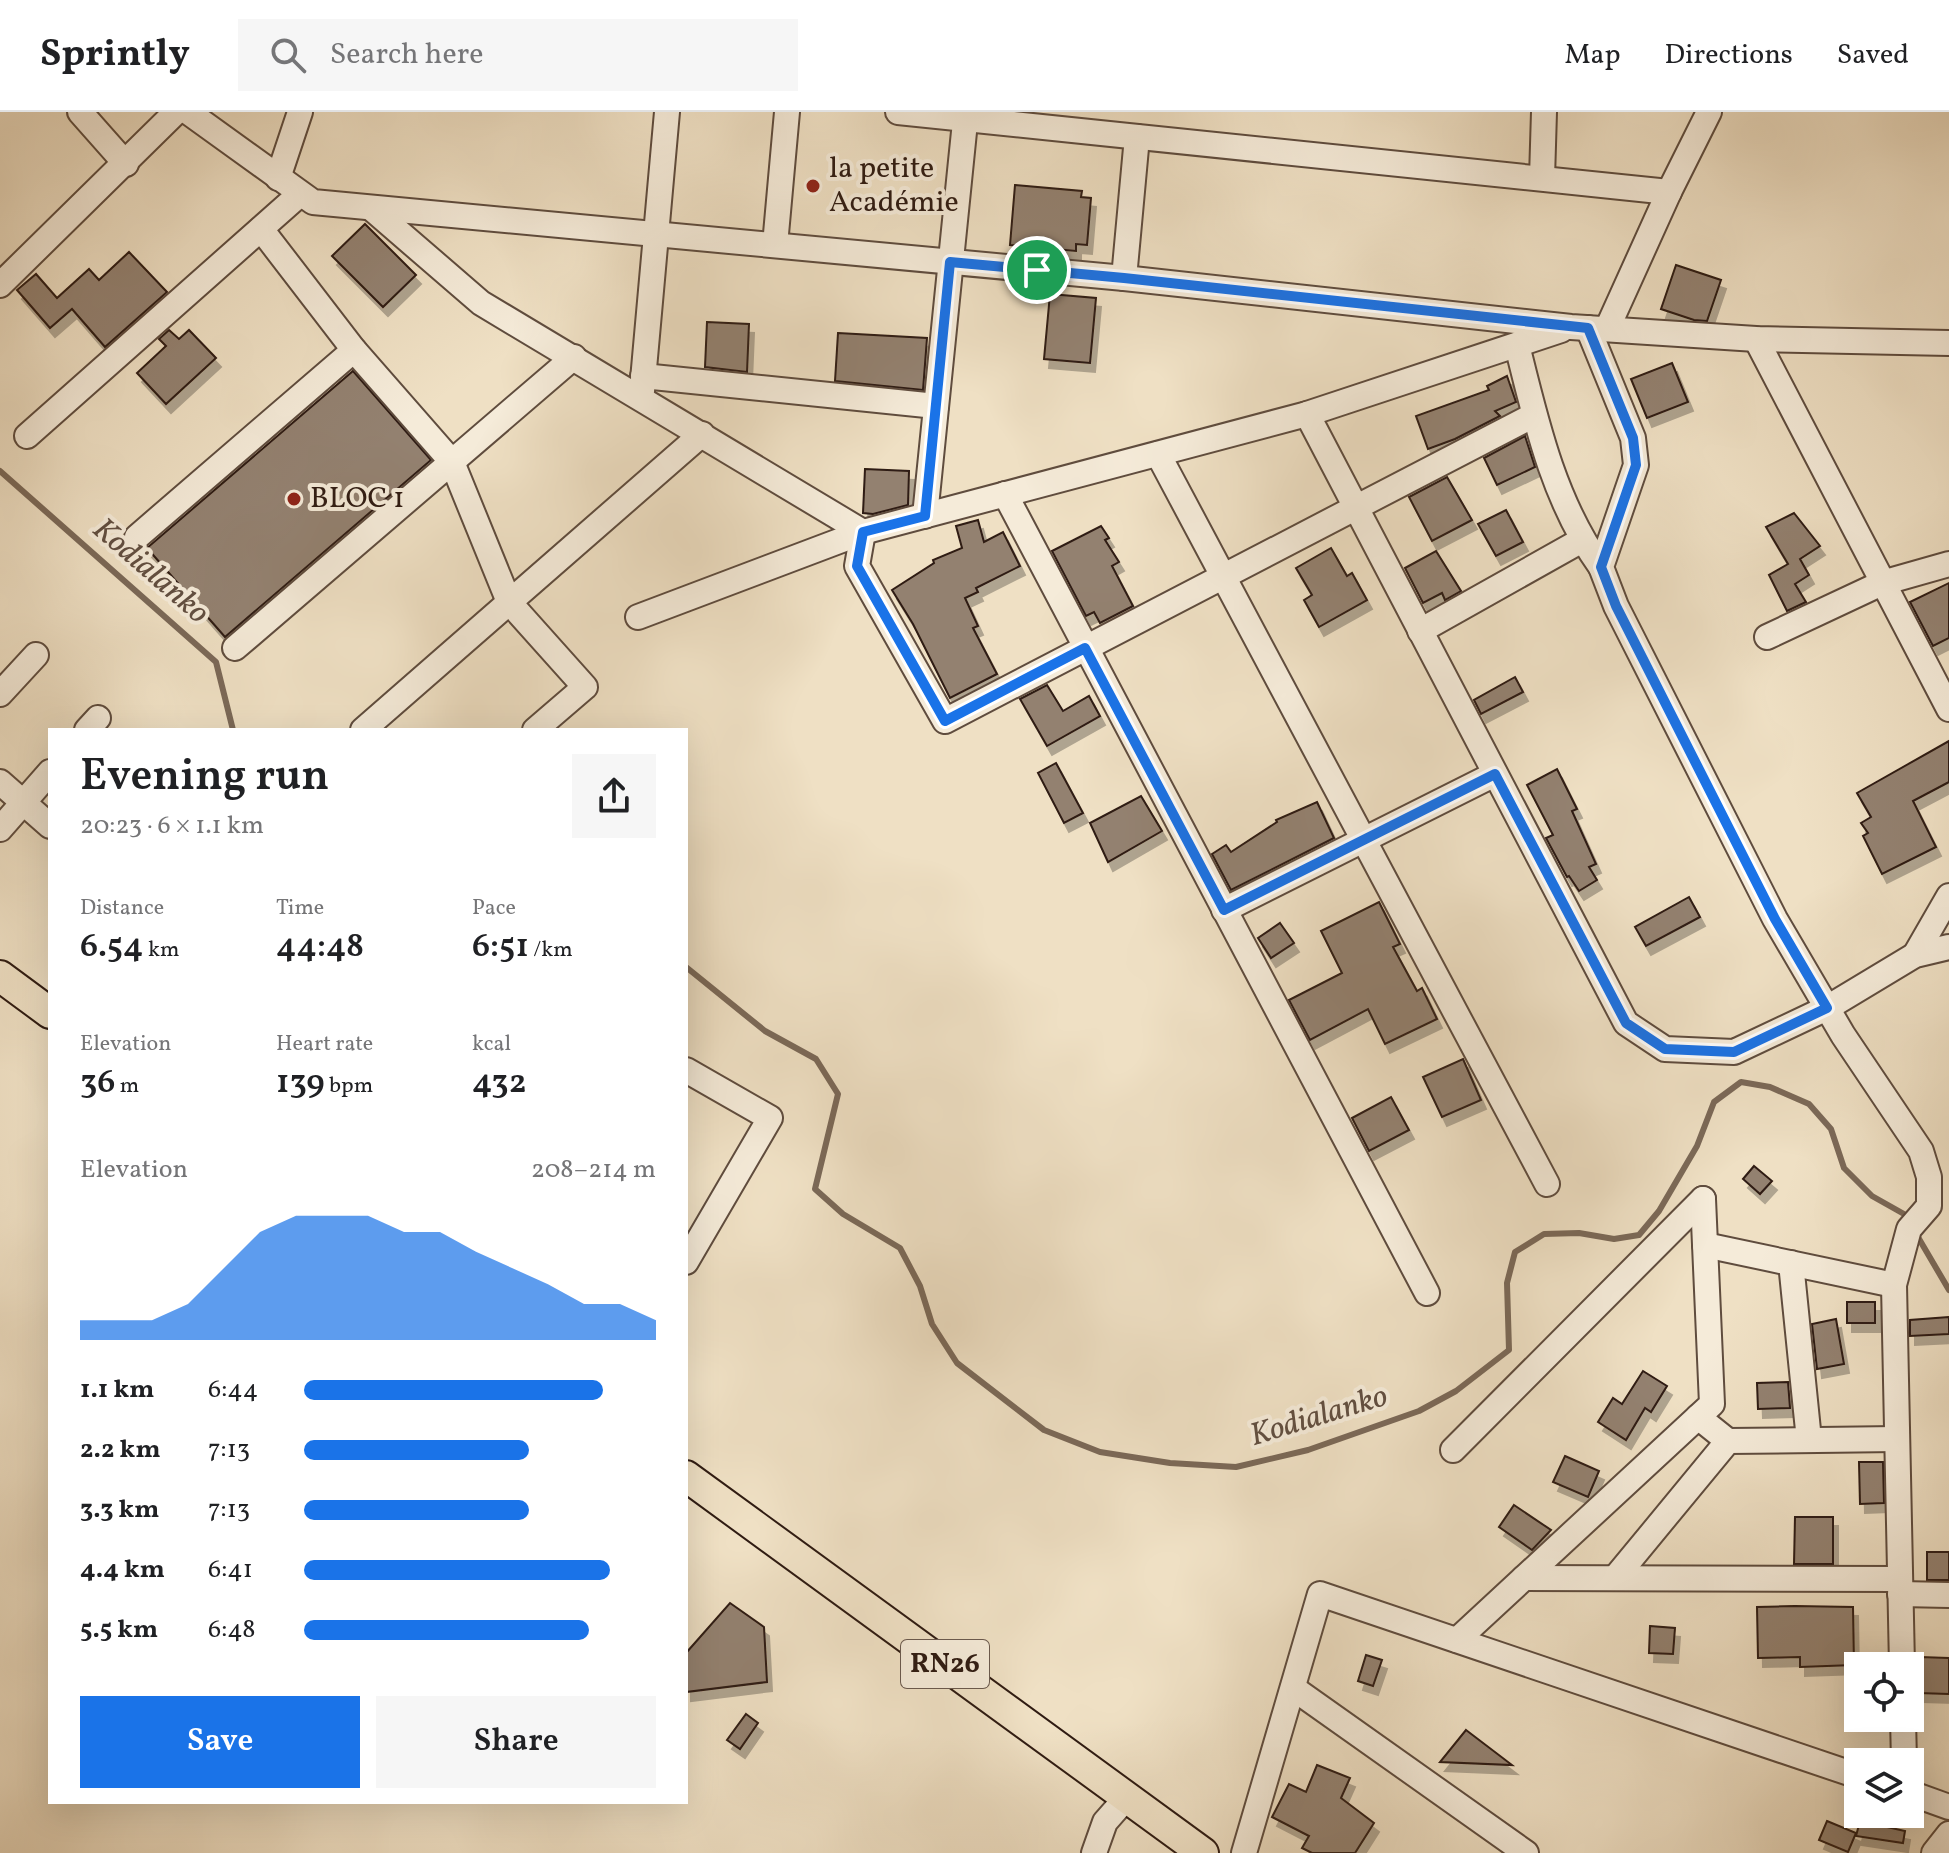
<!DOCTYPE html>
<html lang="en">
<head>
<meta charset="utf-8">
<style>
  body { margin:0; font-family:Vollkorn,serif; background:#f6f6f6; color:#202124; height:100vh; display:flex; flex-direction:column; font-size:30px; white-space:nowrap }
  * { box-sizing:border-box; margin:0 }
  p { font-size:26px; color:#757577 }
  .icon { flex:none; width:44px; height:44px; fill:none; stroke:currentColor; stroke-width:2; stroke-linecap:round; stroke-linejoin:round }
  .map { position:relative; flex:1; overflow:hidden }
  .side { position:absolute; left:48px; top:616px; width:640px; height:1076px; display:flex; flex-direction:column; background:#fff; border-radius:0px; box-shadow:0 8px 32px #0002 }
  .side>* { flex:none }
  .buttons { position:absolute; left:1844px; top:1540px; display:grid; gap:16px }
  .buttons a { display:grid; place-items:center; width:80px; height:80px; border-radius:0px; background:#fff; box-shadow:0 8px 32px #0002; font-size:40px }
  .pin { position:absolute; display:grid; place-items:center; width:68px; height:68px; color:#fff; margin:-34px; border:4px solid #fff; border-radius:50%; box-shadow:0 2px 8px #0007 }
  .round { display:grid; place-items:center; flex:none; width:84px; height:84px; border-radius:0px; background:#f6f6f6 }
  .head { display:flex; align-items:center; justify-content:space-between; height:136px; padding:0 32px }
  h1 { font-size:44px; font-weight:600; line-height:60px }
  .figures { display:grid; grid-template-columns:repeat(3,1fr); gap:12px; height:136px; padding:8px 32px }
  .figures div { display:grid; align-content:center }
  .figures b { font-size:34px; font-weight:600 }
  .figures small { font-size:22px; font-weight:400 }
  .figures p { font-size:22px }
  .chart { height:224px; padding:16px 32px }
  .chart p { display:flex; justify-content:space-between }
  .chart svg { width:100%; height:144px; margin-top:8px; fill:#1a73e8; opacity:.7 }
  .cta { display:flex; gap:16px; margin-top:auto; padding:16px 32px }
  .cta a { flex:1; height:92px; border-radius:0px; background:#1a73e8; color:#fff; font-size:32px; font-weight:600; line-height:92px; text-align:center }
  .cta a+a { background:#f6f6f6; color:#202124 }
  ul { padding:0 32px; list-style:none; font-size:26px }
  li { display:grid; grid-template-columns:128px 96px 1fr; align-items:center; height:60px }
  li i { height:20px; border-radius:10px; background:#1a73e8 }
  header { display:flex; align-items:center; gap:48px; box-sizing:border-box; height:112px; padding:0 40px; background:#fff; border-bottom:2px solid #e0e0e0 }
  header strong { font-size:38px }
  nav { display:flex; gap:44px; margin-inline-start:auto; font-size:28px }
  .search { width:560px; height:72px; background:#f6f6f6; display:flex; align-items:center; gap:20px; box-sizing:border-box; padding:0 28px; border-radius:0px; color:#757577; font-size:30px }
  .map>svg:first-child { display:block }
</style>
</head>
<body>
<header>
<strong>Sprintly</strong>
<div class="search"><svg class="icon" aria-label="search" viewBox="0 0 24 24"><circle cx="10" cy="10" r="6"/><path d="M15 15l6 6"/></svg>Search here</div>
<nav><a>Map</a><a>Directions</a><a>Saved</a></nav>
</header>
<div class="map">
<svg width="1949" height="1741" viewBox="0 0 1949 1741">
  <defs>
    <filter id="shadow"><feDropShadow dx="5" dy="9" stdDeviation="0" flood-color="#0004"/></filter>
  </defs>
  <rect width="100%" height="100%" fill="#efe0c4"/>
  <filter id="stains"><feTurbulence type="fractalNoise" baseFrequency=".0025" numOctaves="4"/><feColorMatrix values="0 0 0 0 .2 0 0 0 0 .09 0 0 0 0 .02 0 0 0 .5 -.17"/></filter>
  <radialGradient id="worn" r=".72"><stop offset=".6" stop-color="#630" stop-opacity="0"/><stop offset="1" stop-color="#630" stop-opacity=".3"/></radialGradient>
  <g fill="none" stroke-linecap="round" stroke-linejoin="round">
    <!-- stream -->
    <g stroke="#7b6958" stroke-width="6">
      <path d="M0,359L216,550L233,618"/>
      <path d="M686,855L765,919L816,947L838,982L815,1077L843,1102L900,1136L920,1174L932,1212L957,1251L1044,1318L1100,1340L1170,1351L1236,1355L1308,1338L1419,1299L1456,1279L1509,1238L1507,1171L1515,1140L1544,1122L1579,1121L1614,1127L1639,1123L1659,1099L1697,1034L1714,990L1741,970L1770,975L1809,992L1831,1017L1844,1056L1872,1084L1904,1102L1909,1110"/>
      <path d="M1915,1120L1949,1178"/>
    </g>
  </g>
  <!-- building -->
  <g fill="#93816f" stroke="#2f1b12" stroke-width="2" filter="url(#shadow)">
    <path d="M1015,73L1082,79L1081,85L1091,86L1087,133L1076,132V139L1010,133Z"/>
    <path d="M365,112L416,163L383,195L332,144Z"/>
    <path d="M129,140L167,180L105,235L72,197L50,216L17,178L36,162L57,186L89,157L99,168Z"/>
    <path d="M1676,153L1721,168L1707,209L1694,208L1661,197Z"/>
    <path d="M1050,182L1096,186L1090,251L1044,247Z"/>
    <path d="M707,210L749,212L747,260L705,255Z"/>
    <path d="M169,218L179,227L189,218L216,246L166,292L137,261L166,234L159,227Z"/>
    <path d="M838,221L927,226L923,278L835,269Z"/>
    <path d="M1672,251L1688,290L1647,306L1631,267Z"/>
    <path d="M353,259L431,348L225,525L147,436Z"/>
    <path d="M1507,264L1516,290L1495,299L1500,304L1455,327L1428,337L1416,304L1489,278L1487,274Z"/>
    <path d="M1525,324L1535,355L1497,373L1484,346Z"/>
    <path d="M865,357L909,359L908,393L873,402L863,401Z"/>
    <path d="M1447,365L1472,408L1432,429L1409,385Z"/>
    <path d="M1506,398L1523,430L1496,444L1478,412Z"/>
    <path d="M1794,401L1820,434L1800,447L1809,463L1795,472L1806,490L1787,499L1769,463L1788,452L1766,415Z"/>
    <path d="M978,408L984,430L1003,420L1020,454L976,476L978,480L965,486L978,514L973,516L997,562L950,586L913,512L892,478L934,451L933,448L962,436L956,414Z"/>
    <path d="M1101,414L1109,426L1105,428L1119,450L1112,454L1133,494L1100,511L1094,500L1086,504L1052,439Z"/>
    <path d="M1331,436L1347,464L1352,461L1367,488L1319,515L1304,488L1312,483L1296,456Z"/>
    <path d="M1436,439L1461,479L1445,488L1442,481L1423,491L1405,456Z"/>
    <path d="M1949,471V526L1933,534L1910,490Z"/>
    <path d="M1515,565L1523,580L1481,602L1474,588Z"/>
    <path d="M1047,573L1063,599L1089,584L1100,604L1047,634L1020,587Z"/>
    <path d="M1949,629V670L1913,689L1936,735L1882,762L1863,724L1868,721L1861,711L1871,705L1857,681Z"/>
    <path d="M1056,651L1083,701L1064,711L1038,661Z"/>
    <path d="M1557,657L1577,697L1572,699L1596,752L1589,755L1597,768L1579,779L1569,764L1567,765L1546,726L1553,723L1527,673Z"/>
    <path d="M1141,684L1162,719L1108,750L1090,711Z"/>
    <path d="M1317,690L1334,726L1231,778L1212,742L1226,733L1231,740L1277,710L1276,708Z"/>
    <path d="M1689,785L1700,805L1646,834L1635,815Z"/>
    <path d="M1379,790L1400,832L1393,835L1417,879L1422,876L1437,907L1385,932L1368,897L1310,928L1289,888L1342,861L1321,819Z"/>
    <path d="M1280,811L1294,831L1271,846L1258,826Z"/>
    <path d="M1463,947L1481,988L1442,1005L1423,965Z"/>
    <path d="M1391,985L1409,1018L1369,1039L1352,1006Z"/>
    <path d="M1754,1054L1772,1069L1760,1082L1743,1067Z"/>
    <rect x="1847" y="1190" width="28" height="21"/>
    <path d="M1949,1205V1222L1910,1224V1208Z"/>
    <path d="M1836,1207L1844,1252L1817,1257L1812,1212Z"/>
    <path d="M1643,1259L1667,1274L1651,1300L1645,1296L1626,1328L1598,1310L1613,1286L1622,1292Z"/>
    <path d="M1788,1270L1790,1296L1758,1297L1757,1271Z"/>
    <path d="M1565,1344L1599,1359L1588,1385L1553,1370Z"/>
    <path d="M1859,1350H1883L1884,1391L1860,1392Z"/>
    <path d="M1514,1393L1551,1418L1532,1438L1499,1415Z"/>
    <path d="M1795,1405H1833V1452H1794Z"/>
    <rect x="1927" y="1440" width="22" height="28"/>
    <path d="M730,1491L764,1515L767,1570L686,1580V1541Z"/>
    <path d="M1795,1494L1853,1495L1854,1553L1800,1555V1545L1758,1546L1757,1495Z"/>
    <path d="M1650,1514L1675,1516L1673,1542L1649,1541Z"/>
    <path d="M1366,1543L1382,1548L1373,1574L1358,1569Z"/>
    <path d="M1920,1545L1949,1546V1582L1918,1581Z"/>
    <path d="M746,1602L758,1611L740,1637L727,1628Z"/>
    <path d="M1466,1618L1512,1653L1440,1650Z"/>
    <path d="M1317,1653L1350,1666L1341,1686L1374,1711L1355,1741H1312L1302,1736L1309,1724L1272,1705L1289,1672L1306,1680Z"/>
    <path d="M1827,1709L1856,1721L1848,1740L1819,1728Z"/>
    <path d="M1860,1709L1905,1719L1903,1731L1856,1724Z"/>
  </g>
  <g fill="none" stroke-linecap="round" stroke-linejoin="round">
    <!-- minor casing -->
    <g stroke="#5f4c3e" stroke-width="28">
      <g id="minor">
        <path d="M80,0L126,52"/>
        <path d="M188,0L313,90L1124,166L1571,215L1756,227L1949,231"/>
        <path d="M898,0L1669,80"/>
        <path d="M278,66L300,0"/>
        <path d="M1542,66L1544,0"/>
        <path d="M371,96L481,191L863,420"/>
        <path d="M261,117L354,238L452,350L509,490L585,575L535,618"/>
        <path d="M775,133L787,0"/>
        <path d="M1124,166L1137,25"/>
        <path d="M0,173L176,0"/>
        <path d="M1588,216L1633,326L1636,353L1601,455L1616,494L1775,807L1843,923L1921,1039L1929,1065V1094L1909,1117L1894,1173L1902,1554"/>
        <path d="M1607,217L1669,80L1709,0"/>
        <path d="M1756,227L1949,597"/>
        <path d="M1517,233C1536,310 1554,390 1601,455"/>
        <path d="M643,264L936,294"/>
        <path d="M642,279L667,0"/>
        <path d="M1307,302L1626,911L1665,937L1734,940L1827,896L1915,843L1949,835"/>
        <path d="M27,324L300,82"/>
        <path d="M1158,342L1547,1072"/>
        <path d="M1005,382L1427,1181"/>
        <path d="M925,404L966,0"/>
        <path d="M863,420L857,454L945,609L1534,303"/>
        <path d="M137,425L354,238"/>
        <path d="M638,505L863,420L1307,302L1561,218"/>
        <path d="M1420,519L1582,428"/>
        <path d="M1767,525L1882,471L1949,452"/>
        <path d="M235,536L574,245"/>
        <path d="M0,582L36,543"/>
        <path d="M87,618L98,606"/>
        <path d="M363,618L702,322"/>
        <path d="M0,670L50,714"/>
        <path d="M0,717L50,660"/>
        <path d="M1224,798L1495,662"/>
        <path d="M1915,843L1949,784"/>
        <path d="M686,958L770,1006L686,1150"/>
        <path d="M1705,1133L1894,1173"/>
        <path d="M1791,1151L1809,1328"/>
        <path d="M1698,1305L1728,1329L1897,1327"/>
        <path d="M1453,1338L1703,1087"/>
        <path d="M1524,1466L1900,1467"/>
        <path d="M1615,1466L1728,1329"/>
        <path d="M1900,1482L1949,1483"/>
        <path d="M1457,1528L1712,1292L1703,1087"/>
        <path d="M1293,1576L1526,1741"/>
        <path d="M1903,1606L1904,1650"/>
        <path d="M1910,1681L1949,1695"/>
        <path d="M1094,1741L1105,1710L1127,1685"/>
        <path d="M1244,1741L1320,1482L1858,1664"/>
        <path d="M1934,1741L1949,1722"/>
      </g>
    </g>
    <!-- major casing -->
    <g stroke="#2f1b12" stroke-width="34">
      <g id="major">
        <path d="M0,864L50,901"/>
        <path d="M686,1364L1203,1741"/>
      </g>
    </g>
    <!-- minor -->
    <use href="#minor" stroke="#f5ebd9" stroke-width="24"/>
    <!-- major -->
    <use href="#major" stroke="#efe0c4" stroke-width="30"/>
  </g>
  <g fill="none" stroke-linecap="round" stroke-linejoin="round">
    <!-- route casing -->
    <g stroke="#fff" stroke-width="16">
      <path id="route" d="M950,150L1124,166L1588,216L1633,326L1636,353L1601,455L1616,494L1775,807L1827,896L1734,940L1665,937L1626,911L1495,662L1224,798L1085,536L945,609L857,454L863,420L925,404Z"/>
    </g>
    <!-- route -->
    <use href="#route" stroke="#1a73e8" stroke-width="10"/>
  </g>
  <!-- markers -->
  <g fill="#8f2418" stroke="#f5ebd9" stroke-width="3">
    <circle cx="813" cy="74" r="8"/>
    <circle cx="294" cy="387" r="8"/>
  </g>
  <g text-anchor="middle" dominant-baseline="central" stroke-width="8" stroke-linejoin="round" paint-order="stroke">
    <!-- shield labels -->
    <rect fill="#f5ebd9" stroke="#6a594e" stroke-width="2" x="901" y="1528" width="88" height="48" rx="6"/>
    <g font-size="28" font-weight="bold" fill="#2f1b12">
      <text x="945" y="1552">RN26</text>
    </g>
    <!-- poi labels -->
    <g font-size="30" fill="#2f1b12" stroke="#f5ebd9" text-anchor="start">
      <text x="829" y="57">la petite<tspan x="829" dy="34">Académie</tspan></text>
      <text x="310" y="387">BLOC 1</text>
    </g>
    <!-- water labels -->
    <g font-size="32" font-style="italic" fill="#624f41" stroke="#f5ebd9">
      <text transform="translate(150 460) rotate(41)">Kodialanko</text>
      <text transform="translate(1319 1305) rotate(-17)">Kodialanko</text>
    </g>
  </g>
  <rect width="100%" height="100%" filter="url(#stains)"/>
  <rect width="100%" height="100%" fill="url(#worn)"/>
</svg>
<div class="buttons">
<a><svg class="icon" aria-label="locate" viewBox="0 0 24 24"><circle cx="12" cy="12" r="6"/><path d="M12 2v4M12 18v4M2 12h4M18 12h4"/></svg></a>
<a><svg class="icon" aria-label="layers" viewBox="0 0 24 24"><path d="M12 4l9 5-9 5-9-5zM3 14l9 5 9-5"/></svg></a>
</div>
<div class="pin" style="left:1037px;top:158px;background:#1e9e55"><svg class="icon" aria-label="arrive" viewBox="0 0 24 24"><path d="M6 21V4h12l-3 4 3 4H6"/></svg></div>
<section class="side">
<div class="head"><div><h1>Evening run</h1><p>20:23 · 6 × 1.1 km</p></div><a class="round"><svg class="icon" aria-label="share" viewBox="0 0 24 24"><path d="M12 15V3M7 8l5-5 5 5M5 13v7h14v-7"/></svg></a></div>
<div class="figures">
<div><p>Distance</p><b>6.54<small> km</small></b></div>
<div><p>Time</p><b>44:48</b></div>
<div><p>Pace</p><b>6:51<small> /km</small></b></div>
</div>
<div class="figures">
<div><p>Elevation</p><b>36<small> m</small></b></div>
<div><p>Heart rate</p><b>139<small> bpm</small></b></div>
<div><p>kcal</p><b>432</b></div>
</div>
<div class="chart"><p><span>Elevation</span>208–214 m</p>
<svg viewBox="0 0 160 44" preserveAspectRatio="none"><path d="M0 44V38L10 38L20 38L30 33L40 22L50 11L60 6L70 6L80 6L90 11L100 11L110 17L120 22L130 27L140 33L150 33L160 38V44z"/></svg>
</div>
<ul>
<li><b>1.1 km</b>6:44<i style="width:85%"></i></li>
<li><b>2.2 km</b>7:13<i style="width:64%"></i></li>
<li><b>3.3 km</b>7:13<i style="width:64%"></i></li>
<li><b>4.4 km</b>6:41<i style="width:87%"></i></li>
<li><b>5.5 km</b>6:48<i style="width:81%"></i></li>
</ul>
<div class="cta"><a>Save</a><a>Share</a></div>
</section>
</div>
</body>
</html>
